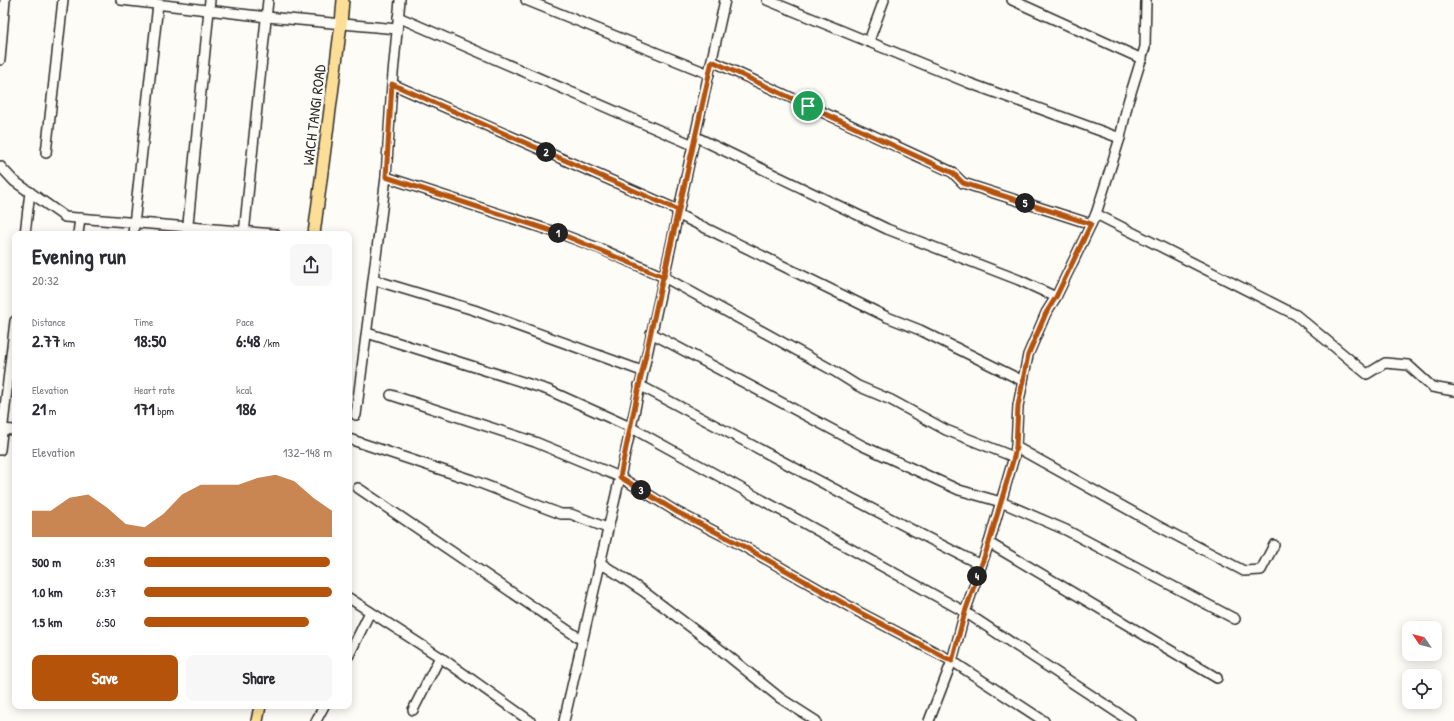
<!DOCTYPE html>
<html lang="en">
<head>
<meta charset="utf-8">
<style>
  body { margin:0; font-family:"Patrick Hand",sans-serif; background:#f7f7f7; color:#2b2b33; height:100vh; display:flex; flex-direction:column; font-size:15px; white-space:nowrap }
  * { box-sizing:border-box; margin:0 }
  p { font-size:13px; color:#7c7c81 }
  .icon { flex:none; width:22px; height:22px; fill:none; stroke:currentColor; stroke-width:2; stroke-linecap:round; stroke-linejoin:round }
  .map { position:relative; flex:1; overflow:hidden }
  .side { position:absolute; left:12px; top:231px; width:340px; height:478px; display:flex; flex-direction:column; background:#fff; border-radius:8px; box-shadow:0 2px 10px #0003 }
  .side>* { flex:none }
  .needle { width:26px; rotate:305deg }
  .fabs { position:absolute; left:1402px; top:621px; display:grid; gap:8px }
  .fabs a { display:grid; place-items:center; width:40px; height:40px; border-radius:8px; background:#fff; box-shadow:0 2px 10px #0003; font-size:20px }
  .pin { position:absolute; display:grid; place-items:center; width:34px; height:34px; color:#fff; margin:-17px; border:2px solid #fff; border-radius:50%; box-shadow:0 1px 4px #0007 }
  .km { position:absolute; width:20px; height:20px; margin:-10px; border-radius:50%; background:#222; color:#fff; font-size:11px; line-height:20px; text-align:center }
  .round { display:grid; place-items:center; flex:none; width:42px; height:42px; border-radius:8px; background:#f7f7f7 }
  .head { display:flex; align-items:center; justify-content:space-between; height:68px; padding:0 20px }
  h1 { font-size:22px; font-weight:700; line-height:30px }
  .metrics { display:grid; grid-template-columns:repeat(3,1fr); gap:6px; height:68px; padding:4px 20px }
  .metrics div { display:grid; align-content:center }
  .metrics b { font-size:17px; font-weight:700 }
  .metrics small { font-size:11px; font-weight:400 }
  .metrics p { font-size:11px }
  .chart { height:112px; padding:8px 20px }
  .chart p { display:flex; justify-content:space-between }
  .chart svg { width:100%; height:72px; margin-top:4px; fill:#b45309; opacity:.7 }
  .action { display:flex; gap:8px; margin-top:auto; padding:8px 20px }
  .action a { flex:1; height:46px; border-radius:8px; background:#b45309; color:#fff; font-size:16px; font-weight:700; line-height:46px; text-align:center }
  .action a+a { background:#f7f7f7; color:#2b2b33 }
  ul { padding:0 20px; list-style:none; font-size:13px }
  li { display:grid; grid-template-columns:64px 48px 1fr; align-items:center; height:30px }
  li i { height:10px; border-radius:5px; background:#b45309 }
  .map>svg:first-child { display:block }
</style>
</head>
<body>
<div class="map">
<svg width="1454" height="721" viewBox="0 0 1454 721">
  <rect width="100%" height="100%" fill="#fdfcf7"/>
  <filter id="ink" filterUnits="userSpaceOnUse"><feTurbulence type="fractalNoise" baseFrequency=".025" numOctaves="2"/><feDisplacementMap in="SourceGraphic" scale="8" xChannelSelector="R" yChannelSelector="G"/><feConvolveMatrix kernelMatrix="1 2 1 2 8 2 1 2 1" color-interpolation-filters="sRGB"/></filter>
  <g filter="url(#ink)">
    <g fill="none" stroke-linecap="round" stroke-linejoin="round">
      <!-- minor casing -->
      <g stroke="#2b2b2b" stroke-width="12">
        <g id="minor">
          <path d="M121,0L267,17L397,29"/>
          <path d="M526,0L709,74"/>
          <path d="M767,0L969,83L1120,138"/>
          <path d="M1012,0L1142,59"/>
          <path d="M398,17L693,145"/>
          <path d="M869,41L884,0"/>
          <path d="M0,60L5,0"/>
          <path d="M712,61L952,172L963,183L1091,224"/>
          <path d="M392,84L678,210"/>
          <path d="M696,137L887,229L1019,280L1056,297"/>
          <path d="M46,153L63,0"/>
          <path d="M0,166L14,181L65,217L275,234"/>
          <path d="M386,177L561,234L601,249L664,277L834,371L858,386L891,400L946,430L1014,457"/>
          <path d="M677,214L887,317L920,330L1023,381"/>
          <path d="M1096,214L1296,315L1367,374L1385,363L1408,365L1432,387L1454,391"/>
          <path d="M25,234L30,192"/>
          <path d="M78,234L80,218"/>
          <path d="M133,234L158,4"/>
          <path d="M187,234L210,0"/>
          <path d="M244,234L268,0"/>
          <path d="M374,280L474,310L642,371"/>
          <path d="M367,333L548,390L630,427L965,612L1130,721"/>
          <path d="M651,333L863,446L959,490L1001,502L1066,530L1235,619"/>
          <path d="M639,385C753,445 865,507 981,565"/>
          <path d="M391,395L535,442L620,477L677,512L743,546L859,612L952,661L1044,721"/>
          <path d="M356,415L386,177L392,84L400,0"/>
          <path d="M0,429L15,430"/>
          <path d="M349,439L472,480L545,508L561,514H571L607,528"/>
          <path d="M1016,447L1158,526L1244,571L1261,570L1274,545"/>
          <path d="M0,450L15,321"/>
          <path d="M358,488L582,640"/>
          <path d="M989,543L1217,678"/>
          <path d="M599,562L643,591L721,650L780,698L816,721"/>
          <path d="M349,598L440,657L530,721"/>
          <path d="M349,655L370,612"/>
          <path d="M413,710L440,657"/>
          <path d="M316,721L324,706"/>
          <path d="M564,721L620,477L725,0"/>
          <path d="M929,721L952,661L965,612L989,543L1014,457L1016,447L1018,406L1028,355L1046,313L1056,297L1096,214L1120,138L1128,102L1145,47L1146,0"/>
        </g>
      </g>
      <!-- major casing -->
      <g stroke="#2b2b2b" stroke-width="14">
        <g id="major">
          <path d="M314,234L341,24L343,0"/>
          <path d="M257,721L260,706"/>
        </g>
      </g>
      <!-- minor -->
      <use href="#minor" stroke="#fdfcf7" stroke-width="9"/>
      <!-- major -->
      <use href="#major" stroke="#fdde96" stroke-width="11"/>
    </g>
  </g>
  <g fill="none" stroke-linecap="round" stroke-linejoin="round" filter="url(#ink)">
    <!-- route casing -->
    <g stroke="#fff" stroke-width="8">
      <path id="route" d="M808,106L712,61L664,277L561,234L386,177L392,84L678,210C658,299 638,388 620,477L677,512L743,546L859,612L952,661L965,612L989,543L1014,457L1016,447L1018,406L1028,355L1046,313L1056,297L1091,224L963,183L953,173L808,106"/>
    </g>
    <!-- route -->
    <use href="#route" stroke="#b45309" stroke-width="5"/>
  </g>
  <g text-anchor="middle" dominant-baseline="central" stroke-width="4" stroke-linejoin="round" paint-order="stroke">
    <!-- street labels -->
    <g font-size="15" fill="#2b2b2b" stroke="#fdfcf7">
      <text transform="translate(314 115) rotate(-83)">WACH TANGI ROAD</text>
    </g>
  </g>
</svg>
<div class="fabs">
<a><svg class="needle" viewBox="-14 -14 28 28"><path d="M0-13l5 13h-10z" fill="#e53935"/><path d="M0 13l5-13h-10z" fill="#7c7c81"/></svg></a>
<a><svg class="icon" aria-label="locate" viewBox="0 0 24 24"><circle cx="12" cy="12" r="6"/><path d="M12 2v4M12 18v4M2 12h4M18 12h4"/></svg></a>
</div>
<div class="pin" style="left:808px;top:106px;background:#1e9e55"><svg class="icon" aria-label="arrive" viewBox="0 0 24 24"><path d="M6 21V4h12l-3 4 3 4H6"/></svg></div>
<b class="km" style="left:558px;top:233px">1</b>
<b class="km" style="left:546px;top:152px">2</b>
<b class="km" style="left:641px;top:490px">3</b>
<b class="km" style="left:977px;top:576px">4</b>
<b class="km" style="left:1025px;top:203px">5</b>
<section class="side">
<div class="head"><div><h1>Evening run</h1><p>20:32</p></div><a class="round"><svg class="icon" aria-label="share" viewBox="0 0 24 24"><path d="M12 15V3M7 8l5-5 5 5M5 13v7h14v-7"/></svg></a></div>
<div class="metrics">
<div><p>Distance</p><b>2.77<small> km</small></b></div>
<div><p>Time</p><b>18:50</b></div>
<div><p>Pace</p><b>6:48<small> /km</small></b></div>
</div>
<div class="metrics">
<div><p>Elevation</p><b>21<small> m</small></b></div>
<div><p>Heart rate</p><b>171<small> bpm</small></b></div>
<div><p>kcal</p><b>186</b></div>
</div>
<div class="chart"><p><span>Elevation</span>132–148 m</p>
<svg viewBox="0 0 160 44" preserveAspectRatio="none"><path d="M0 44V28L10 28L20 20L30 18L40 26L50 36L60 38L70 30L80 18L90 12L100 12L110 12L120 8L130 6L140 10L150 20L160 28V44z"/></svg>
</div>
<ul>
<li><b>500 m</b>6:39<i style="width:99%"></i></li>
<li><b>1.0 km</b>6:37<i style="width:100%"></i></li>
<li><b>1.5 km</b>6:50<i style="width:88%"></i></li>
</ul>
<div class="action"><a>Save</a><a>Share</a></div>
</section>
</div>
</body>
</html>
